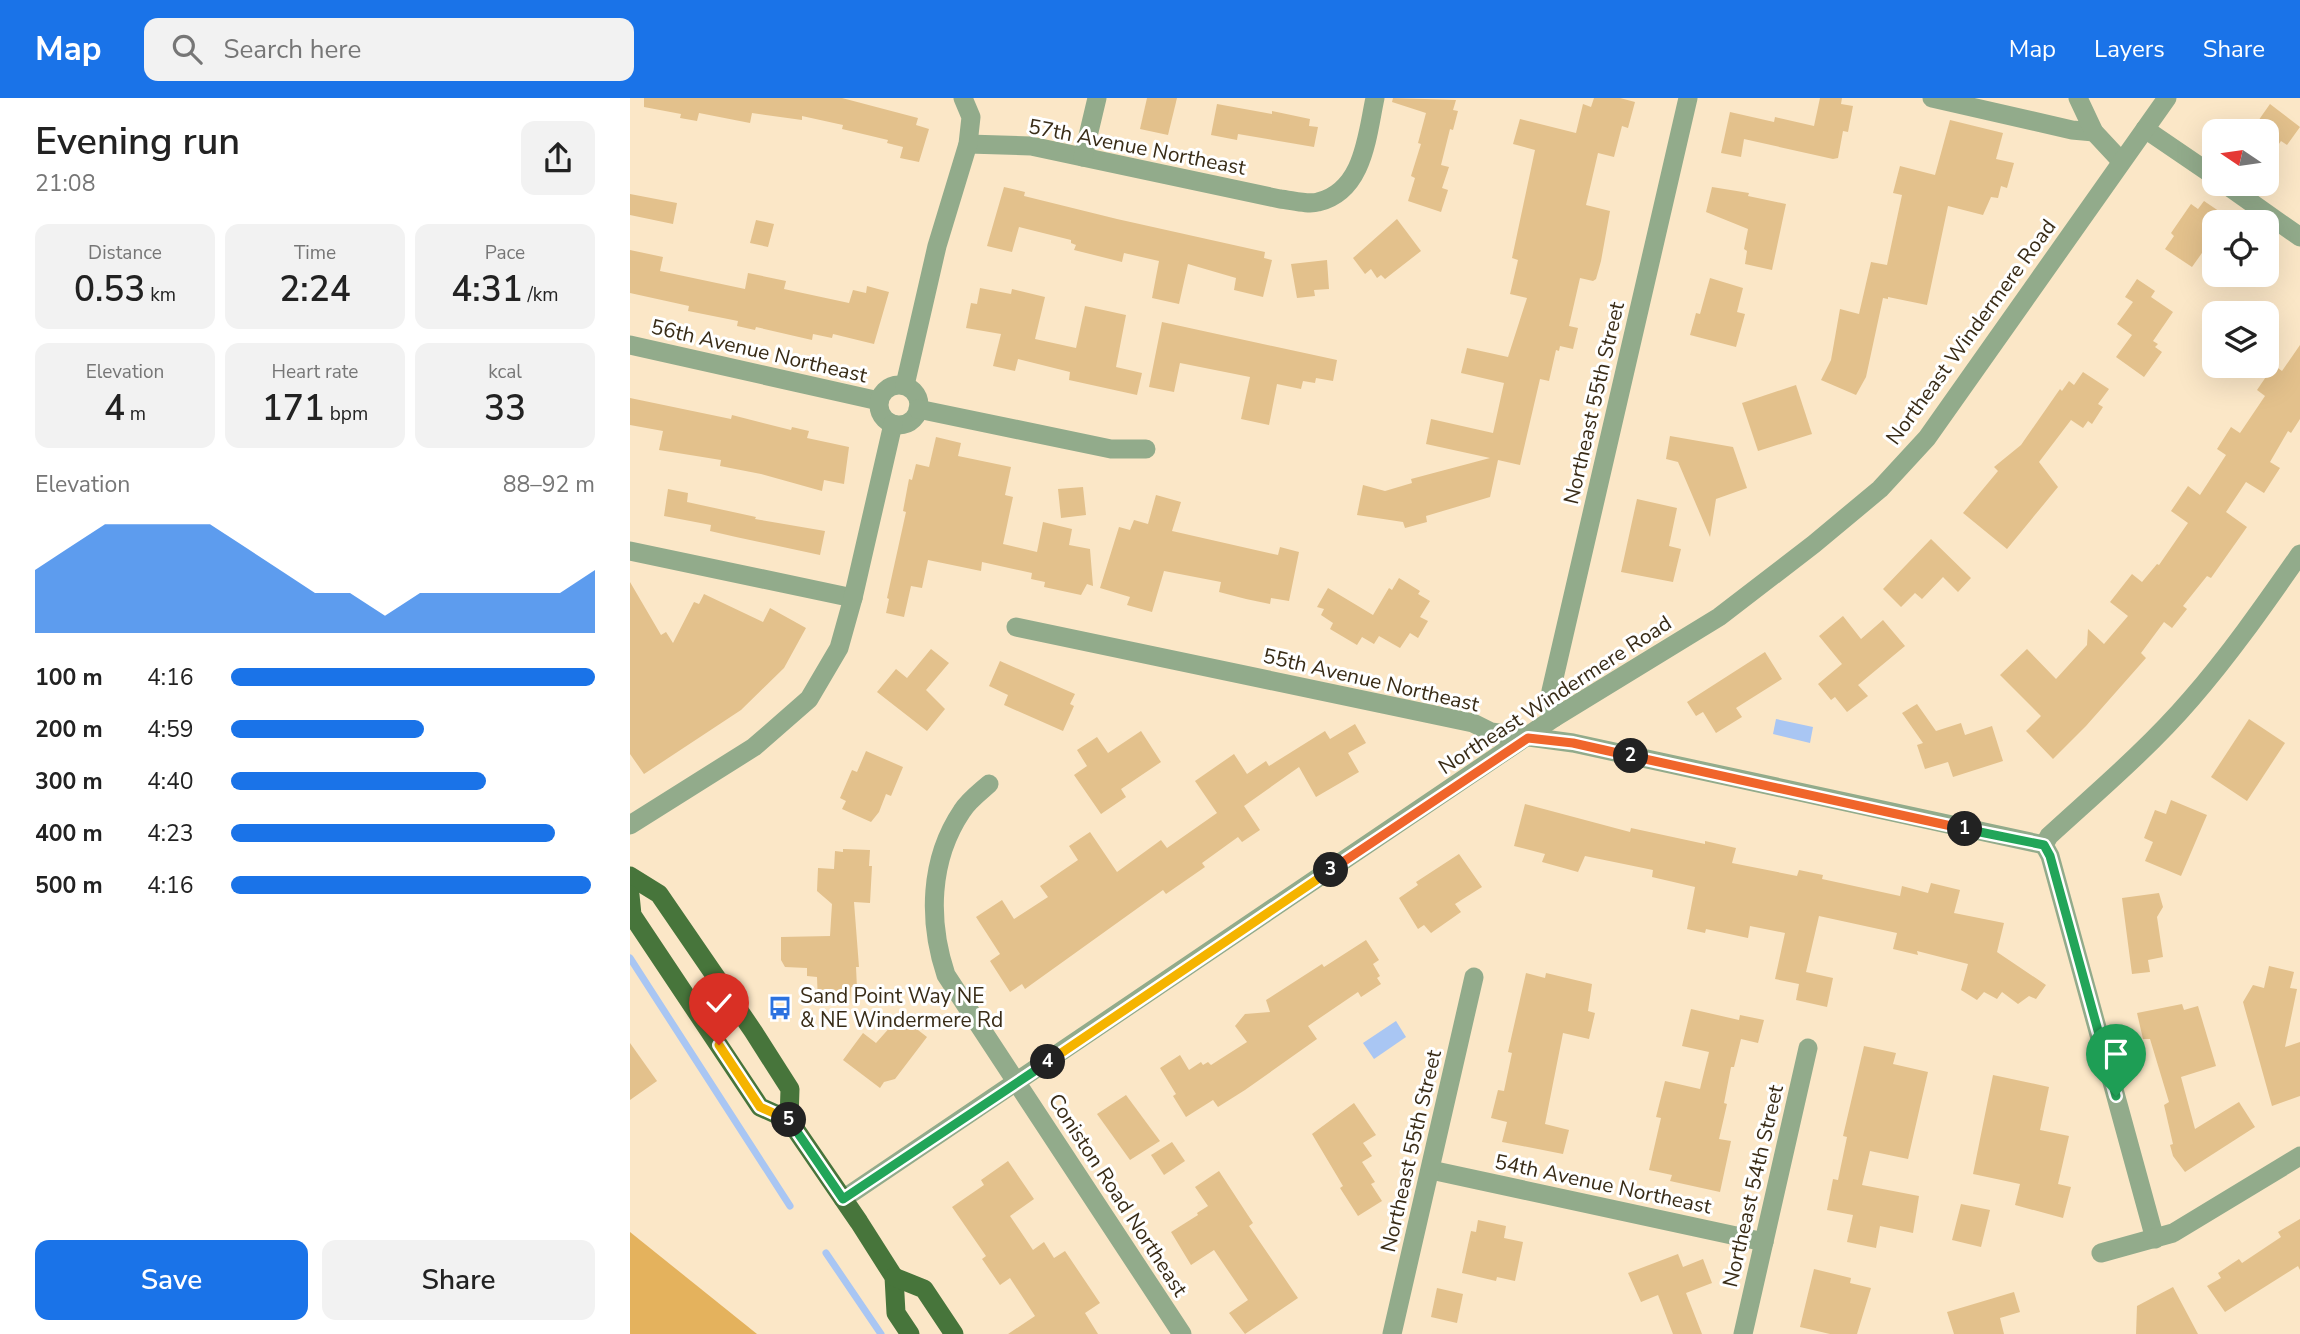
<!DOCTYPE html>
<html lang="en">
<head>
<meta charset="utf-8">
<style>
  body { margin:0; font-family:"Nunito Sans",sans-serif; background:#f2f2f2; color:#222; height:100vh; display:flex; flex-direction:column; font-size:26px; white-space:nowrap }
  * { box-sizing:border-box; margin:0 }
  p { font-size:23px; color:#767676 }
  .icon { flex:none; width:38px; height:38px; fill:none; stroke:currentColor; stroke-width:2; stroke-linecap:round; stroke-linejoin:round }
  .map { position:relative; flex:1; overflow:hidden }
  .details { display:flex; flex-direction:column; background:#fff; width:630px }
  .details>* { flex:none }
  .needle { width:46px; rotate:283deg }
  .buttons { position:absolute; left:1572px; top:21px; display:grid; gap:14px }
  .buttons a { display:grid; place-items:center; width:77px; height:77px; border-radius:14px; background:#fff; box-shadow:0 7px 28px #0002; font-size:35px }
  .pin { position:absolute; display:grid; place-items:center; width:60px; height:60px; color:#fff; margin:-72px -30px; border-radius:50% 50% 50% 0; rotate:-45deg; box-shadow:0 0 7px #0007 }
  .pin .icon { rotate:45deg }
  .km { position:absolute; width:35px; height:35px; margin:-18px; border-radius:50%; background:#222; color:#fff; font-size:19px; line-height:35px; text-align:center }
  .round { display:grid; place-items:center; flex:none; width:74px; height:74px; border-radius:14px; background:#f2f2f2 }
  .overview { display:flex; align-items:center; justify-content:space-between; height:119px; padding:0 35px }
  h1 { font-size:38px; font-weight:600; line-height:52px }
  .figures { display:grid; grid-template-columns:repeat(3,1fr); gap:10px; height:119px; padding:7px 35px }
  .figures div { display:grid; align-content:center; border-radius:14px; background:#f2f2f2; text-align:center }
  .figures b { font-size:35px; font-weight:600 }
  .figures small { font-size:19px; font-weight:400 }
  .figures p { font-size:19px }
  .chart { height:196px; padding:14px 35px }
  .chart p { display:flex; justify-content:space-between }
  .chart svg { width:100%; height:126px; margin-top:7px; fill:#1a73e8; opacity:.7 }
  .primary-button { display:flex; gap:14px; margin-top:auto; padding:14px 35px }
  .primary-button a { flex:1; height:80px; border-radius:14px; background:#1a73e8; color:#fff; font-size:28px; font-weight:600; line-height:80px; text-align:center }
  .primary-button a+a { background:#f2f2f2; color:#222 }
  ul { padding:0 35px; list-style:none; font-size:23px }
  li { display:grid; grid-template-columns:112px 84px 1fr; align-items:center; height:52px }
  li i { height:18px; border-radius:9px; background:#1a73e8 }
  header { display:flex; align-items:center; gap:42px; box-sizing:border-box; height:98px; padding:0 35px; background:#1a73e8; color:#fff }
  header strong { font-size:33px }
  nav { display:flex; gap:38px; margin-inline-start:auto; font-size:24px }
  .search { width:490px; height:63px; background:#f2f2f2; display:flex; align-items:center; gap:18px; box-sizing:border-box; padding:0 24px; border-radius:14px; color:#767676; font-size:26px }
  main { display:flex; flex:1; min-height:0 }
  .map>svg:first-child { display:block }
</style>
</head>
<body>
<header>
<strong>Map</strong>
<div class="search"><svg class="icon" aria-label="search" viewBox="0 0 24 24"><circle cx="10" cy="10" r="6"/><path d="M15 15l6 6"/></svg>Search here</div>
<nav><a>Map</a><a>Layers</a><a>Share</a></nav>
</header>
<main>
<section class="details">
<div class="overview"><div><h1>Evening run</h1><p>21:08</p></div><a class="round"><svg class="icon" aria-label="share" viewBox="0 0 24 24"><path d="M12 15V3M7 8l5-5 5 5M5 13v7h14v-7"/></svg></a></div>
<div class="figures">
<div><p>Distance</p><b>0.53<small> km</small></b></div>
<div><p>Time</p><b>2:24</b></div>
<div><p>Pace</p><b>4:31<small> /km</small></b></div>
</div>
<div class="figures">
<div><p>Elevation</p><b>4<small> m</small></b></div>
<div><p>Heart rate</p><b>171<small> bpm</small></b></div>
<div><p>kcal</p><b>33</b></div>
</div>
<div class="chart"><p><span>Elevation</span>88–92 m</p>
<svg viewBox="0 0 160 44" preserveAspectRatio="none"><path d="M0 44V22L10 14L20 6L30 6L40 6L50 6L60 14L70 22L80 30L90 30L100 38L110 30L120 30L130 30L140 30L150 30L160 22V44z"/></svg>
</div>
<ul>
<li><b>100 m</b>4:16<i style="width:100%"></i></li>
<li><b>200 m</b>4:59<i style="width:53%"></i></li>
<li><b>300 m</b>4:40<i style="width:70%"></i></li>
<li><b>400 m</b>4:23<i style="width:89%"></i></li>
<li><b>500 m</b>4:16<i style="width:99%"></i></li>
</ul>
<div class="primary-button"><a>Save</a><a>Share</a></div>
</section>
<div class="map">
<svg width="1670" height="1236" viewBox="0 0 1670 1236">
  <rect width="100%" height="100%" fill="#fbe7c7"/>
  <!-- forest -->
  <path fill="#e4b25d" d="M0,1134L127,1236H0Z"/>
  <!-- water -->
  <g fill="#a9c6f3">
    <path d="M1146,621L1183,629L1180,645L1143,636Z"/>
    <path d="M766,923L776,939L744,961L733,945Z"/>
  </g>
  <g fill="none" stroke-linecap="round" stroke-linejoin="round">
    <!-- stream -->
    <g stroke="#a9c6f3" stroke-width="7">
      <path d="M0,860L160,1108"/>
      <path d="M196,1155L251,1236"/>
    </g>
  </g>
  <!-- building -->
  <g fill="#e3c18c">
    <path d="M14,0H212L288,20L286,27L299,31L289,64L270,60L273,49L257,45L258,42L212,31L213,27L172,18V22L122,15L120,25L69,15L67,23L50,20L51,16L14,9Z"/>
    <path d="M517,0H547L538,37L510,31Z"/>
    <path d="M763,0L826,2L823,12L828,13L823,32L820,31L811,67L819,69L812,90L818,92L811,114L778,103L785,80L781,78L791,46L788,45L796,15L762,4Z"/>
    <path d="M964,0H990L1005,4L998,30L992,28L984,59L968,55L956,107L980,113L971,163L966,181L963,183L950,180L939,228L948,230L943,251L930,248L929,253L926,252L919,283L910,281L890,367L868,362L860,399L796,418L797,424L775,430L773,424L727,417L733,387L755,393L782,385L781,381L860,360L796,346L801,321L863,335L874,285L831,275L837,250L878,259L897,200L880,196L888,162L882,160L905,52L883,46L890,21L946,35L953,6L961,9Z"/>
    <path d="M1190,0H1212L1211,6L1223,8L1218,34L1213,33L1208,60L1203,61L1114,41L1111,59L1091,55L1100,14L1144,24L1145,19L1184,28Z"/>
    <path d="M587,6L642,16V13L680,21L679,28L688,29L684,49L608,36L607,42L581,37Z"/>
    <path d="M1640,6L1670,29L1657,47L1651,43L1636,64V33H1621Z"/>
    <path d="M1320,22L1373,35L1366,61L1384,65L1377,90L1371,88L1368,100L1361,99L1353,117L1318,108L1297,207L1258,199V201L1253,200L1236,279L1226,297L1191,282L1201,262L1210,211L1229,216L1241,164L1257,167L1272,97L1263,95L1270,68L1305,77Z"/>
    <path d="M374,89L395,94L394,98L487,121L635,154L634,160L642,162L633,199L604,192L606,180L558,166L549,206L522,200L529,163L494,155L492,164L444,152L446,147L441,145V142L389,129L382,154L357,148Z"/>
    <path d="M1082,89L1119,95L1118,98L1156,106L1142,172L1115,166L1117,153L1114,151L1118,131L1076,114Z"/>
    <path d="M0,96L47,105L43,126L0,117Z"/>
    <path d="M1574,103L1605,124H1584V138L1562,169L1535,151L1544,138L1541,135L1561,106L1568,111Z"/>
    <path d="M767,121L791,153L755,181L751,177L747,180L741,171L735,176L723,160Z"/>
    <path d="M126,122L144,126L138,149L120,145Z"/>
    <path d="M0,152L33,159L30,173L115,191L118,175L156,183L154,191L219,205L223,192L236,195L237,188L259,194L244,246L203,236L202,240L183,236L182,242L126,229L125,232L107,228L108,223L58,213L59,208L0,195Z"/>
    <path d="M697,162L699,191L684,192L685,198L667,200L661,166Z"/>
    <path d="M1080,180L1113,190L1107,214L1115,216L1106,249L1060,237L1066,215L1070,216Z"/>
    <path d="M1507,181L1525,193L1521,199L1543,214L1523,243L1528,246L1525,249L1532,254L1514,279L1486,259L1502,237L1487,226L1503,204L1495,199Z"/>
    <path d="M350,190L381,196L382,191L415,199L405,241L446,250L455,208L496,217L486,269L512,275L507,297L439,282L440,274L388,261L385,273L363,268L371,236L336,230L341,205L347,206Z"/>
    <path d="M532,224L707,262L703,283L686,280L685,285L673,283L671,291L647,286L639,327L611,321L620,279L550,265L544,294L519,289Z"/>
    <path d="M1670,247V321L1661,335L1658,333L1640,364L1650,370L1634,395L1616,384L1596,414L1617,429L1581,480L1577,478L1553,508L1557,511L1542,530L1534,524L1511,555L1516,560L1456,628L1423,661L1396,633L1411,618L1370,577L1397,551L1426,581L1457,547L1458,531L1474,546L1498,518L1480,504L1502,476L1512,484L1527,466L1529,467L1558,425L1541,413L1558,388L1570,397L1596,357L1587,351L1601,329L1610,335L1635,298L1627,292L1644,267L1652,273Z"/>
    <path d="M1453,274L1479,291L1468,306L1473,309L1462,326L1458,323L1453,330L1441,322L1409,364L1428,389L1377,451L1333,415L1368,373L1364,369L1391,347L1430,291L1432,293L1439,283L1444,287Z"/>
    <path d="M1166,287L1182,336L1128,353L1112,305Z"/>
    <path d="M0,300L101,321L102,317L161,332L162,329L179,333L177,340L219,349L214,386L194,382L192,393L131,376L90,368L91,362L29,352L33,333L0,327Z"/>
    <path d="M1040,338L1103,349L1117,390L1086,401L1080,439L1048,364L1036,361Z"/>
    <path d="M306,339L331,345L328,358L381,369L375,397L383,399L373,446L407,454L413,424L442,431L439,447L460,451L463,488L457,486L451,497L414,489L415,484L401,481L402,475L352,464L351,473L298,462L292,490L281,488L274,519L256,515L259,501L257,500L276,414L273,413L279,381L282,382L286,366L299,369Z"/>
    <path d="M453,389L456,417L431,420L428,391Z"/>
    <path d="M38,391L58,395L57,404L126,419L125,421L195,433L190,457L106,439L80,433L81,427L34,418Z"/>
    <path d="M526,397L551,404L542,433L648,457L650,449L669,454L659,503L641,500L640,506L616,501L589,494L591,484L534,473L522,514L497,507L500,499L470,490L489,429L500,432L504,422L518,426Z"/>
    <path d="M1007,401L1047,410L1039,448L1051,451L1043,484L991,474Z"/>
    <path d="M1301,441L1341,480L1328,494L1313,479L1292,501L1285,495L1271,509L1253,491Z"/>
    <path d="M769,480L790,493L788,496L800,503L790,519L798,523L788,540L780,535L770,550L749,538L744,546L732,539L727,547L700,531L703,525L691,517L694,511L687,509L698,490L743,517L759,490L762,492Z"/>
    <path d="M0,484L31,537L36,534L43,545L64,504L69,506L74,496L133,524L140,510L176,530L154,570L111,612L14,676L0,656Z"/>
    <path d="M1213,518L1231,541L1253,522L1275,548L1228,587L1238,598L1217,614L1205,599L1201,602L1188,586L1212,566L1189,538Z"/>
    <path d="M301,551L319,565L296,592L315,611L297,633L247,594L266,571L277,580Z"/>
    <path d="M1135,554L1152,581L1106,610L1112,619L1086,635L1073,614L1066,618L1057,604Z"/>
    <path d="M370,563L445,596L440,606L444,608L433,633L374,607L378,597L359,588Z"/>
    <path d="M1287,606L1306,633L1331,625L1335,637L1362,628L1373,663L1323,679L1318,664L1295,671L1287,647L1293,645L1272,615Z"/>
    <path d="M1619,621L1655,645L1617,703L1581,679Z"/>
    <path d="M725,626L736,645L718,655L729,674L686,699L669,669L614,708L630,732L612,744L608,739L572,765L575,769L536,796L533,792L395,891L392,886L380,894L360,863L370,856L346,819L372,802L384,821L418,799L410,788L448,762L439,748L460,734L487,774L531,742L537,750L587,715L565,683L604,656L617,676L636,663L639,668L695,633L700,641Z"/>
    <path d="M511,633L531,664L491,691L496,699L471,716L444,677L457,668L447,652L467,639L478,655Z"/>
    <path d="M236,653L273,669L261,698L256,696L249,714L241,724L212,711L216,703L210,700L222,672L227,674Z"/>
    <path d="M1541,702L1577,717L1551,778L1515,763L1523,744L1514,740L1525,712L1536,716Z"/>
    <path d="M895,706L1000,734L1001,730L1075,746V743L1106,750L1102,765L1167,778L1169,772L1193,777L1192,781L1270,798L1272,788L1298,795L1301,785L1330,792L1324,815L1374,825L1367,854L1416,887L1406,901L1399,898L1388,906L1372,894L1367,901L1354,894L1347,902L1331,892L1338,866L1287,853L1288,857L1263,851L1267,835L1189,818L1176,874L1203,880L1197,909L1166,902L1169,886L1145,881L1155,835L1120,828L1118,840L1076,831L1075,835L1057,831L1065,789L1022,779L1023,772L955,758L948,774L912,764L915,756L884,748Z"/>
    <path d="M213,751L240,752L239,768H242L240,805L224,804L229,869H226L227,890L221,889L220,906H188L187,879L177,878V870L155,869L151,862V839L200,838L202,806L187,793L188,770L204,771L205,753L213,754Z"/>
    <path d="M829,756L852,789L825,806L831,814L801,835L794,827L788,831L769,800L788,787L786,784Z"/>
    <path d="M1529,795L1533,809L1527,819L1533,859L1518,862L1520,874L1502,876L1492,800Z"/>
    <path d="M736,842L749,862L743,866L750,878L747,880L751,886L731,899L728,894L678,928L687,941L615,992L588,1009L583,1002L556,1019L543,998L546,996L530,970L550,957L559,972L571,964L573,967L578,964L581,967L617,944L605,928L615,916L640,914L636,902L692,866L694,869Z"/>
    <path d="M1639,868L1664,874L1660,890L1667,891L1655,949L1670,944V998L1642,1008L1613,904L1623,887L1634,890Z"/>
    <path d="M896,875L915,880L916,875L962,886L958,913L965,915L959,941L933,935L915,1026L939,1032L933,1056L872,1044L877,1024L861,1020L868,992L874,993L882,955L878,954Z"/>
    <path d="M1552,906L1554,912L1568,908L1586,968L1551,979L1565,1031L1609,1004L1625,1029L1555,1074L1543,1058L1540,1047L1543,1046L1534,1007L1539,1004L1520,941H1513L1507,915Z"/>
    <path d="M1061,911L1109,922L1110,917L1134,922L1128,945L1111,941L1104,969H1101L1094,1005L1097,1006L1089,1041L1101,1043L1090,1094L1040,1083L1042,1077L1019,1072L1031,1020L1026,1019L1035,983L1070,991L1079,954L1052,948Z"/>
    <path d="M270,918L297,939L265,981L254,984L250,990L213,962L233,935L246,945Z"/>
    <path d="M0,945L27,983L0,1002Z"/>
    <path d="M1234,948L1266,955L1263,966L1298,974L1278,1061L1240,1053L1232,1087L1289,1098L1283,1135L1250,1128L1246,1150L1217,1144L1223,1117L1197,1112L1203,1081L1208,1082L1217,1039L1213,1038Z"/>
    <path d="M1363,977L1419,989L1410,1032L1439,1038L1428,1086L1441,1089L1433,1120L1385,1107L1390,1086L1343,1076Z"/>
    <path d="M496,997L530,1043L500,1062L467,1016Z"/>
    <path d="M724,1005L746,1037L733,1045L742,1058L732,1064L745,1084L741,1086L752,1103L728,1118L710,1090L713,1088L682,1036Z"/>
    <path d="M542,1044L555,1063L534,1077L521,1057Z"/>
    <path d="M378,1063L404,1101L380,1118L403,1152L414,1144L424,1160L435,1153L470,1205L455,1215L468,1236H378L405,1218L380,1180L370,1187L352,1161L356,1158L322,1109L354,1087L351,1082Z"/>
    <path d="M589,1073L623,1125L619,1128L668,1200L615,1236L599,1215L618,1202L584,1152L561,1167L541,1134L568,1117L567,1115L578,1108L565,1089Z"/>
    <path d="M1331,1106L1360,1112L1351,1149L1322,1142Z"/>
    <path d="M1670,1121V1172L1668,1168L1595,1214L1577,1188L1591,1180L1588,1175L1609,1161L1612,1165L1651,1139L1648,1134Z"/>
    <path d="M848,1122L876,1128L874,1140L893,1144L885,1183L867,1179L866,1183L832,1175L841,1133L846,1134Z"/>
    <path d="M1048,1156L1053,1169L1073,1161L1082,1185L1056,1195L1072,1236H1043L1028,1197L1011,1204L998,1175Z"/>
    <path d="M1184,1171L1221,1180L1220,1185L1241,1190L1227,1236H1200L1170,1229Z"/>
    <path d="M1543,1189L1568,1236H1506L1507,1208Z"/>
    <path d="M807,1190L833,1196L827,1225L801,1219Z"/>
    <path d="M1384,1194L1390,1214L1370,1220L1374,1236H1324L1317,1214Z"/>
  </g>
  <g fill="none" stroke-linecap="round" stroke-linejoin="round">
    <!-- minor -->
    <g stroke="#92ab8b" stroke-width="19">
      <path d="M1302,0L1442,32L1464,34"/>
      <path d="M1448,0L1464,34L1491,63"/>
      <path d="M1515,31L1584,78"/>
      <path d="M338,46L401,48L650,101C661,102 678,107 688,104C734,93 737,37 745,0"/>
      <path d="M453,59L467,0"/>
      <path d="M1595,86L1670,139"/>
      <path d="M0,247L249,303"/>
      <circle cx="269" cy="307" r="20"/>
      <path d="M275,287L307,148L338,46L341,19L333,0"/>
      <path d="M288,311L481,351H516"/>
      <path d="M0,453L223,500"/>
      <path d="M386,529L843,625L861,634L943,645L1414,747"/>
      <path d="M924,620L921,593L1058,0"/>
      <path d="M359,686C350,694 338,703 332,713C299,762 298,823 316,877L552,1236"/>
      <path d="M0,727L124,649L179,601L209,550L223,500L263,326"/>
      <path d="M801,1072L1134,1144"/>
      <path d="M213,1101L924,620L1089,519L1184,446L1250,391L1297,340L1537,0"/>
      <path d="M1525,1141L1420,758L1414,747L1419,738C1467,694 1518,651 1561,601C1601,555 1635,506 1670,456"/>
      <path d="M1471,1155L1543,1135L1670,1058"/>
      <path d="M762,1236L844,879"/>
      <path d="M1113,1236L1178,950"/>
    </g>
    <!-- primary -->
    <g stroke="#47753b" stroke-width="19">
      <path d="M0,778L29,796L123,933L160,991L159,1022"/>
      <path d="M0,797L2,817L130,1009L159,1022L229,1124L264,1179L266,1215L280,1236"/>
      <path d="M264,1179L294,1191L324,1236"/>
    </g>
  </g>
  <g fill="none" stroke-linecap="round" stroke-linejoin="round">
    <!-- split-1 casing -->
    <g stroke="#fff" stroke-width="14">
      <path id="split-1" d="M1335,731L1414,747L1420,758L1486,998"/>
    </g>
    <!-- split-2 casing -->
    <g stroke="#fff" stroke-width="14">
      <path id="split-2" d="M1001,658L1335,731"/>
    </g>
    <!-- split-3 casing -->
    <g stroke="#fff" stroke-width="14">
      <path id="split-3" d="M701,772L898,640L943,645L1001,658"/>
    </g>
    <!-- split-4 casing -->
    <g stroke="#fff" stroke-width="14">
      <path id="split-4" d="M418,964L701,772"/>
    </g>
    <!-- split-5 casing -->
    <g stroke="#fff" stroke-width="14">
      <path id="split-5" d="M159,1022L213,1101L418,964"/>
    </g>
    <!-- split-6 casing -->
    <g stroke="#fff" stroke-width="14">
      <path id="split-6" d="M89,947L130,1009L159,1022"/>
    </g>
    <!-- split-1 -->
    <use href="#split-1" stroke="#22a559" stroke-width="9"/>
    <!-- split-2 -->
    <use href="#split-2" stroke="#f0652b" stroke-width="9"/>
    <!-- split-3 -->
    <use href="#split-3" stroke="#f0652b" stroke-width="9"/>
    <!-- split-4 -->
    <use href="#split-4" stroke="#f5b400" stroke-width="9"/>
    <!-- split-5 -->
    <use href="#split-5" stroke="#22a559" stroke-width="9"/>
    <!-- split-6 -->
    <use href="#split-6" stroke="#f5b400" stroke-width="9"/>
  </g>
  <!-- icons -->
  <defs>
    <g id="bus-bare" transform="scale(1.89)"><path d="M-5-6H5V4H4V6H2V4H-2V6H-4V4H-5ZM-3.5-4V0h7V-4ZM-3.5 1.2v1.5H-2V1.2ZM2 1.2v1.5H3.5V1.2Z" fill="#2c72df" stroke="#fff" stroke-width="2.5" paint-order="stroke"/></g>
  </defs>
  <g fill-rule="evenodd">
    <use href="#bus-bare" x="150" y="910"/>
  </g>
  <g text-anchor="middle" dominant-baseline="central" stroke-width="6" stroke-linejoin="round" paint-order="stroke">
    <!-- street labels -->
    <g font-size="21" fill="#392c17" stroke="#fff">
      <text transform="translate(507 49) rotate(11)">57th Avenue Northeast</text>
      <text transform="translate(1341 234) rotate(-54)">Northeast Windermere Road</text>
      <text transform="translate(129 253) rotate(13)">56th Avenue Northeast</text>
      <text transform="translate(964 305) rotate(-77)">Northeast 55th Street</text>
      <text transform="translate(741 582) rotate(13)">55th Avenue Northeast</text>
      <text transform="translate(925 597) rotate(-33)">Northeast Windermere Road</text>
      <text transform="translate(781 1053) rotate(-77)">Northeast 55th Street</text>
      <text transform="translate(973 1086) rotate(12)">54th Avenue Northeast</text>
      <text transform="translate(1123 1088) rotate(-77)">Northeast 54th Street</text>
      <text transform="translate(488 1097) rotate(57)">Coniston Road Northeast</text>
    </g>
    <!-- poi labels -->
    <g font-size="21" fill="#392c17" stroke="#fff" text-anchor="start">
      <text x="170" y="898">Sand Point Way NE<tspan x="170" dy="24">&amp; NE Windermere Rd</tspan></text>
    </g>
  </g>
</svg>
<div class="buttons">
<a><svg class="needle" viewBox="-14 -14 28 28"><path d="M0-13l5 13h-10z" fill="#e53935"/><path d="M0 13l5-13h-10z" fill="#767676"/></svg></a>
<a><svg class="icon" aria-label="locate" viewBox="0 0 24 24"><circle cx="12" cy="12" r="6"/><path d="M12 2v4M12 18v4M2 12h4M18 12h4"/></svg></a>
<a><svg class="icon" aria-label="layers" viewBox="0 0 24 24"><path d="M12 4l9 5-9 5-9-5zM3 14l9 5 9-5"/></svg></a>
</div>
<div class="pin" style="left:1486px;top:998px;background:#1e9e55"><svg class="icon" aria-label="arrive" viewBox="0 0 24 24"><path d="M6 21V4h12l-3 4 3 4H6"/></svg></div>
<div class="pin" style="left:89px;top:947px;background:#d93025"><svg class="icon" aria-label="check" viewBox="0 0 24 24"><path d="M5 12l5 5 9-10"/></svg></div>
<b class="km" style="left:1335px;top:731px">1</b>
<b class="km" style="left:1001px;top:658px">2</b>
<b class="km" style="left:701px;top:772px">3</b>
<b class="km" style="left:418px;top:964px">4</b>
<b class="km" style="left:159px;top:1022px">5</b>
</div>
</main>
</body>
</html>
